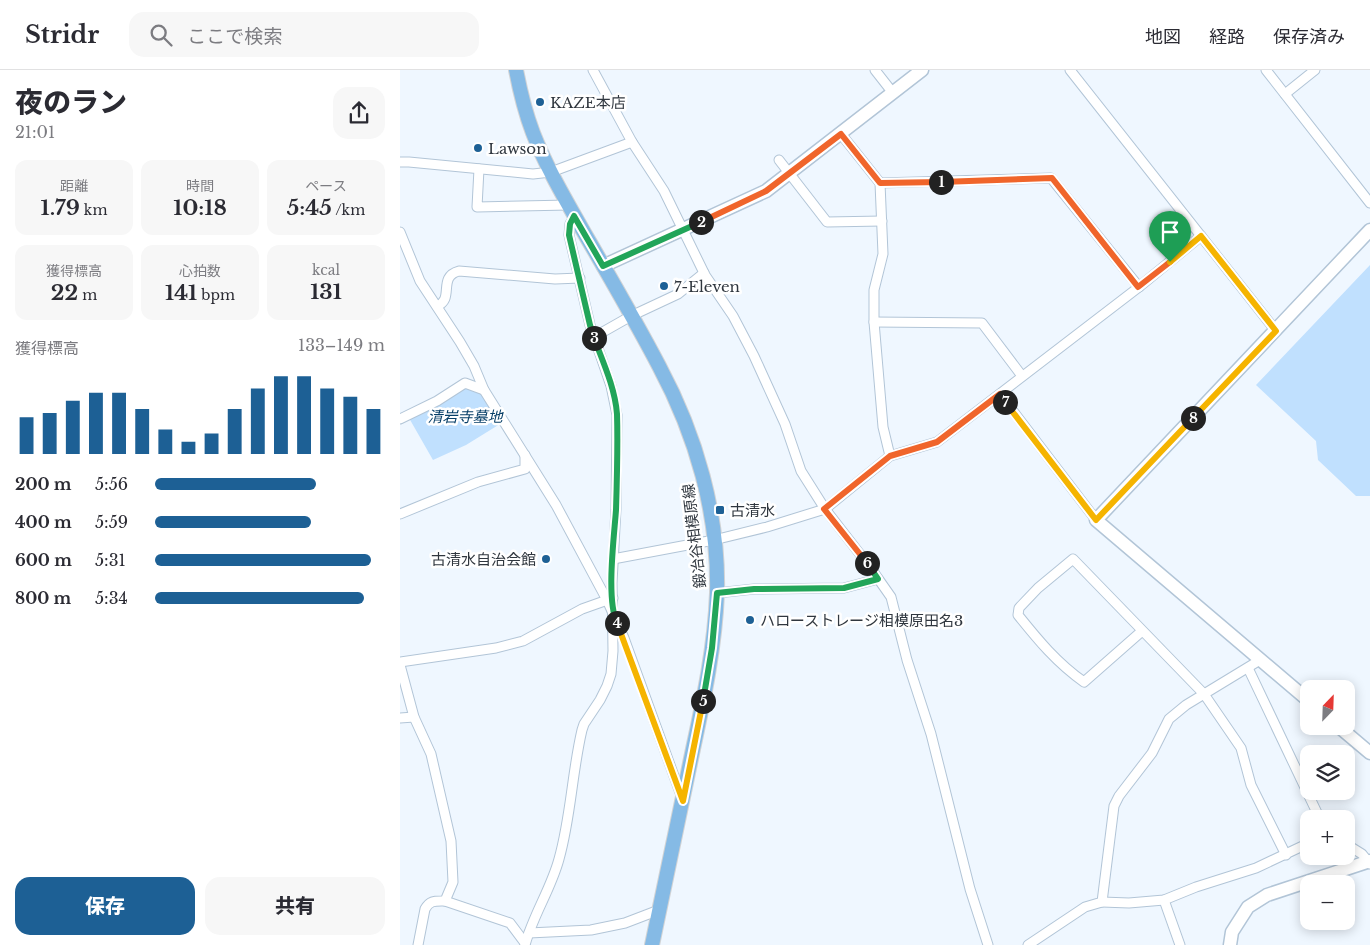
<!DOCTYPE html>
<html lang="ja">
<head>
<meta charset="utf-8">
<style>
  body { margin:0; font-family:"Libre Baskerville","Noto Sans JP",serif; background:#f7f7f7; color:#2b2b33; height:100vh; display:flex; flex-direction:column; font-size:19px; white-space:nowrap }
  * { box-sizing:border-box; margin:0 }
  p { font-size:16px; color:#7c7c81 }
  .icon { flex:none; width:28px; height:28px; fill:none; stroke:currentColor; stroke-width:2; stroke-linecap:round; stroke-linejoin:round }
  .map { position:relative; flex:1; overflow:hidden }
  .panel { display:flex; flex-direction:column; background:#fff; width:400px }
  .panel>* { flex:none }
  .needle { width:32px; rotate:23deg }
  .controls { position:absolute; left:900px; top:610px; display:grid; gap:10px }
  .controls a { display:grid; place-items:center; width:55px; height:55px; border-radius:10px; background:#fff; box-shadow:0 2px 12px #0003; font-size:25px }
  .pin { position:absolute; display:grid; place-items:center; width:42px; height:42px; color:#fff; margin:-51px -21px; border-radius:50% 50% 50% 0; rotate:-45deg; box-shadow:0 0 5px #0007 }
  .pin .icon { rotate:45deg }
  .km { position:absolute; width:25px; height:25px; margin:-12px; border-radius:50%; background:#222; color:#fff; font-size:14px; line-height:25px; text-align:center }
  .round { display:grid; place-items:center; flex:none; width:52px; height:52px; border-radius:15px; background:#f7f7f7 }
  .headline { display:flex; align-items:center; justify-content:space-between; height:85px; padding:0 15px }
  h1 { font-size:28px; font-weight:800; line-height:38px }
  .metrics { display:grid; grid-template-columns:repeat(3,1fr); gap:8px; height:85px; padding:5px 15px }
  .metrics div { display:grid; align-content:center; border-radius:12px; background:#f7f7f7; text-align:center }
  .metrics b { font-size:21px; font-weight:800 }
  .metrics small { font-size:14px; font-weight:400 }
  .metrics p { font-size:14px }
  .chart { height:140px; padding:10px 15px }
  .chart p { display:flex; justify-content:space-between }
  .chart svg { width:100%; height:90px; margin-top:5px; stroke:#1d6095; stroke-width:6 }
  .action { display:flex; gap:10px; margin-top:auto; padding:10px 15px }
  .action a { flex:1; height:58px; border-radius:15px; background:#1d6095; color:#fff; font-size:20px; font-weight:800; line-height:58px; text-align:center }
  .action a+a { background:#f7f7f7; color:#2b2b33 }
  ul { padding:0 15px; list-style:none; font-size:16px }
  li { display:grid; grid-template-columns:80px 60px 1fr; align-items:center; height:38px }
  li i { height:12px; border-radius:6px; background:#1d6095 }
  header { display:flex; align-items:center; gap:30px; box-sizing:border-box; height:70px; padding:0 25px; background:#fff; border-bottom:1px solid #e1e1e2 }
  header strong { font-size:24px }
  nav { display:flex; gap:28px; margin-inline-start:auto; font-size:18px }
  .search { width:350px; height:45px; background:#f7f7f7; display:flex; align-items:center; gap:12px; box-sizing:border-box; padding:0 18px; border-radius:15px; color:#7c7c81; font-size:19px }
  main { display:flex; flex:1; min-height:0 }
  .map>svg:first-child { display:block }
</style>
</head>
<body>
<header>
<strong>Stridr</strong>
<div class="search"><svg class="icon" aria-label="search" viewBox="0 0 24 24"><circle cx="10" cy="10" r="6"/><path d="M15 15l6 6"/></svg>ここで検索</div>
<nav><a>地図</a><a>経路</a><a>保存済み</a></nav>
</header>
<main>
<section class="panel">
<div class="headline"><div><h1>夜のラン</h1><p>21:01</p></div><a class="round"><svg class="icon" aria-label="share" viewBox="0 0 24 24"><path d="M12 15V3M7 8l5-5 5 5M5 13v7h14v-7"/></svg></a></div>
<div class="metrics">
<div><p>距離</p><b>1.79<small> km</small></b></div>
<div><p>時間</p><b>10:18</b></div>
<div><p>ペース</p><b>5:45<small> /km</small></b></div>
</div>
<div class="metrics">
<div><p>獲得標高</p><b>22<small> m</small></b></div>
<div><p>心拍数</p><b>141<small> bpm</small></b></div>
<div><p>kcal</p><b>131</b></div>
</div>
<div class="chart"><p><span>獲得標高</span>133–149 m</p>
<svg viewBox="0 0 160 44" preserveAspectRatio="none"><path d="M5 44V26M15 44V24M25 44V18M35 44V14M45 44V14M55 44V22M65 44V32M75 44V38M85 44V34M95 44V22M105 44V12M115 44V6M125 44V6M135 44V12M145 44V16M155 44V22"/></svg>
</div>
<ul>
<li><b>200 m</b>5:56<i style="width:70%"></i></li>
<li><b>400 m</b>5:59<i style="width:68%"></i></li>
<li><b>600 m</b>5:31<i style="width:94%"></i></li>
<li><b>800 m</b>5:34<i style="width:91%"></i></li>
</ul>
<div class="action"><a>保存</a><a>共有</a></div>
</section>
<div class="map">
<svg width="970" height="875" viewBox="0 0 970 875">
  <rect width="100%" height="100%" fill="#eff7ff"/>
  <!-- green -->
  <g fill="#c0e0fe">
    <path d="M970,195V426H956L918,390L916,371L856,315Z"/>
    <path d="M63,317C84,318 91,338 100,354L66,375L33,390L9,348Z"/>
  </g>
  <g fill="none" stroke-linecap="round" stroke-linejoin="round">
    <!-- street casing -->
    <g stroke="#b2c5d7" stroke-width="11">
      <g id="street">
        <path d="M193,0L232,72L264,121L305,205L333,246L354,286L385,354L401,401L425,439L470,497L491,527L507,590L531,664L570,819L588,875"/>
        <path d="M475,0L493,23"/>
        <path d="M670,0L876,261"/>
        <path d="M866,0L970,133"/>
        <path d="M885,24L915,0"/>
        <path d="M441,64L480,113L483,184L474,220V252L483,357L490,386"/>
        <path d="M379,90L427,152L482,151"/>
        <path d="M0,92H9L133,104L151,102L232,72"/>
        <path d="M79,99L77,137L169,135"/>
        <path d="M480,113L651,108L739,217"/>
        <path d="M0,162L20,211L60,272L74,296L84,320L156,435L207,530L224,568L282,728"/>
        <path d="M37,236C55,229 37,207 59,201L155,209L180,208"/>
        <path d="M474,252L582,253L622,306"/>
        <path d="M194,267L231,246L278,224L304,203"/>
        <path d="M600,324L696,450"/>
        <path d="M0,349L37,331L65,313L84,320"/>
        <path d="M0,444L78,412L125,399V385"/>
        <path d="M213,489L314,470L367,457L425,439L490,386L537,372L739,217L801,166"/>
        <path d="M317,523L354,519L444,518L478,509"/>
        <path d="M742,561L684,612C657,593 638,570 618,545L619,538L638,518L673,489L804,624L841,678L851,715L886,785"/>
        <path d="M0,592L96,578L123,571L182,539L213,528"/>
        <path d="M0,595L14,647L31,684L51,771L53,812L45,831C35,831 30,830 25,839L18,875"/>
        <path d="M848,598L920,749"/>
        <path d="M0,648L14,647"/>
        <path d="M946,774L962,784L970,794"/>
        <path d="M764,830L780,875"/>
        <path d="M45,831L110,853L125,873"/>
        <path d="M702,832L729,833L764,830L796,817L856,798L909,773"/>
        <path d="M129,863L191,860L225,853L259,840"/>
        <path d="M125,875C133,845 151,819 159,789C171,747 172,702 182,660L184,654L200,630L207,616L211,604L213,581L212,513L216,439L217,345L211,316L190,255L169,165L170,154L175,146"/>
        <path d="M628,875L685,837L702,832L714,736L719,726L752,683L769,649L786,635L860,590"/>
      </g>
    </g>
    <!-- secondary casing -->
    <g stroke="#b2c5d7" stroke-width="15">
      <g id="secondary">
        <path d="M203,196L366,121L522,0"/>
        <path d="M909,631L696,450L970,160"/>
        <path d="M938,656L970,683"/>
        <path d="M830,875L832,862L848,837L867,825L970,791"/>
      </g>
    </g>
    <!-- primary casing -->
    <g stroke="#d1d3d5" stroke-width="16">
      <path id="primary" d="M116,0C120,21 125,42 133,63C147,99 167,132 186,166C211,209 236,252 259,296C296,365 319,444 317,523C315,576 304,628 293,679C279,745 265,810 252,875"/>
    </g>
    <!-- street -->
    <use href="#street" stroke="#fff" stroke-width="9"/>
    <!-- secondary -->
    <use href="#secondary" stroke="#fff" stroke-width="12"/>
    <!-- primary -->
    <use href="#primary" stroke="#85bae5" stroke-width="14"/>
  </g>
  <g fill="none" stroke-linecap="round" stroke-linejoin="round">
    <!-- split-1 casing -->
    <g stroke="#fff" stroke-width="10">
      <path id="split-1" d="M541,112L652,108L738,217L770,192"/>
    </g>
    <!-- split-2 casing -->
    <g stroke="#fff" stroke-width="10">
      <path id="split-2" d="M301,152L366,121L441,64L480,113L541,112"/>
    </g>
    <!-- split-3 casing -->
    <g stroke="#fff" stroke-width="10">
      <path id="split-3" d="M194,268L190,255L169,165L170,154L174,146L203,196L301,152"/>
    </g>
    <!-- split-4 casing -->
    <g stroke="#fff" stroke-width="10">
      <path id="split-4" d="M194,268C203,292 215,318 217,344C218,376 217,408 216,440C214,468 206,529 217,553"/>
    </g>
    <!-- split-5 casing -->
    <g stroke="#fff" stroke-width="10">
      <path id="split-5" d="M217,553L283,731L303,631"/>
    </g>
    <!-- split-6 casing -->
    <g stroke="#fff" stroke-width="10">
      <path id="split-6" d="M303,631L312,578L317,523L354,519L444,518L478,509L467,493"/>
    </g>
    <!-- split-7 casing -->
    <g stroke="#fff" stroke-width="10">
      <path id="split-7" d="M467,493L424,439L490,386L537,372L600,324L605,332"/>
    </g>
    <!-- split-8 casing -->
    <g stroke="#fff" stroke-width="10">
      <path id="split-8" d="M605,332L696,450L793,348"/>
    </g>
    <!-- split-9 casing -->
    <g stroke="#fff" stroke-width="10">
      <path id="split-9" d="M770,192L801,166L876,261L793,348"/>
    </g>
    <!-- split-1 -->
    <use href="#split-1" stroke="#f0652b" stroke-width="6"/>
    <!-- split-2 -->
    <use href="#split-2" stroke="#f0652b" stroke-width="6"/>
    <!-- split-3 -->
    <use href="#split-3" stroke="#22a559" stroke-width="6"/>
    <!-- split-4 -->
    <use href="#split-4" stroke="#22a559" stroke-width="6"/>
    <!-- split-5 -->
    <use href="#split-5" stroke="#f5b400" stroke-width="6"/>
    <!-- split-6 -->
    <use href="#split-6" stroke="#22a559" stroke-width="6"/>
    <!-- split-7 -->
    <use href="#split-7" stroke="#f0652b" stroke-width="6"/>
    <!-- split-8 -->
    <use href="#split-8" stroke="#f5b400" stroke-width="6"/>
    <!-- split-9 -->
    <use href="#split-9" stroke="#f5b400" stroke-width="6"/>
  </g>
  <!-- markers -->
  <g fill="#1d6095" stroke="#fff" stroke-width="2">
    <circle cx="140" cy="32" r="5"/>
    <circle cx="78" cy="78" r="5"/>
    <circle cx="264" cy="216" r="5"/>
    <rect x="315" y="435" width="10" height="10" rx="2.5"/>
    <circle cx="146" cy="489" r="5"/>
    <circle cx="350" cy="550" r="5"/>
  </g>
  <g text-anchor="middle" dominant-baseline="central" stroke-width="5" stroke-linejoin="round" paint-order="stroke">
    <!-- poi labels -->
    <g font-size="15" fill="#30373f" stroke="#fff" text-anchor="start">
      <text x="150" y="32">KAZE本店</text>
      <text x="88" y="78">Lawson</text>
      <text x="274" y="216">7-Eleven</text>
      <text x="330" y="440">古清水</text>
      <text x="136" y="489" text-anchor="end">古清水自治会館</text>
      <text x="360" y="550">ハローストレージ相模原田名3</text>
    </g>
    <!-- park labels -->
    <g font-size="15" font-style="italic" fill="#063e67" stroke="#fff">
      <text x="65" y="346">清岩寺墓地</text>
    </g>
    <!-- street labels -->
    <g font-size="15" fill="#30373f" stroke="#fff">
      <text transform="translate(294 466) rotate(-97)">鍛冶谷相模原線</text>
    </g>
  </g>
</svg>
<div class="controls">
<a><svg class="needle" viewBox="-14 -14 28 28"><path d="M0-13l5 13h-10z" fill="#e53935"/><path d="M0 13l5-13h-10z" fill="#7c7c81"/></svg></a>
<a><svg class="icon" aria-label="layers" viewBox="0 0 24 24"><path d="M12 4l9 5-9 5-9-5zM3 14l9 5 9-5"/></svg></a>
<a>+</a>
<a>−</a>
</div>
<div class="pin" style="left:770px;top:192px;background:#1e9e55"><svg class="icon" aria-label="arrive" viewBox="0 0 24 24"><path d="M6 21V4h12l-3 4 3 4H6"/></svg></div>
<b class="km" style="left:541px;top:112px">1</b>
<b class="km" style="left:301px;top:152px">2</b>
<b class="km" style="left:194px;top:268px">3</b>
<b class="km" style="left:217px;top:553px">4</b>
<b class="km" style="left:303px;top:631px">5</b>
<b class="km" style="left:467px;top:493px">6</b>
<b class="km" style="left:605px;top:332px">7</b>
<b class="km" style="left:793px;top:348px">8</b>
</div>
</main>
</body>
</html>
